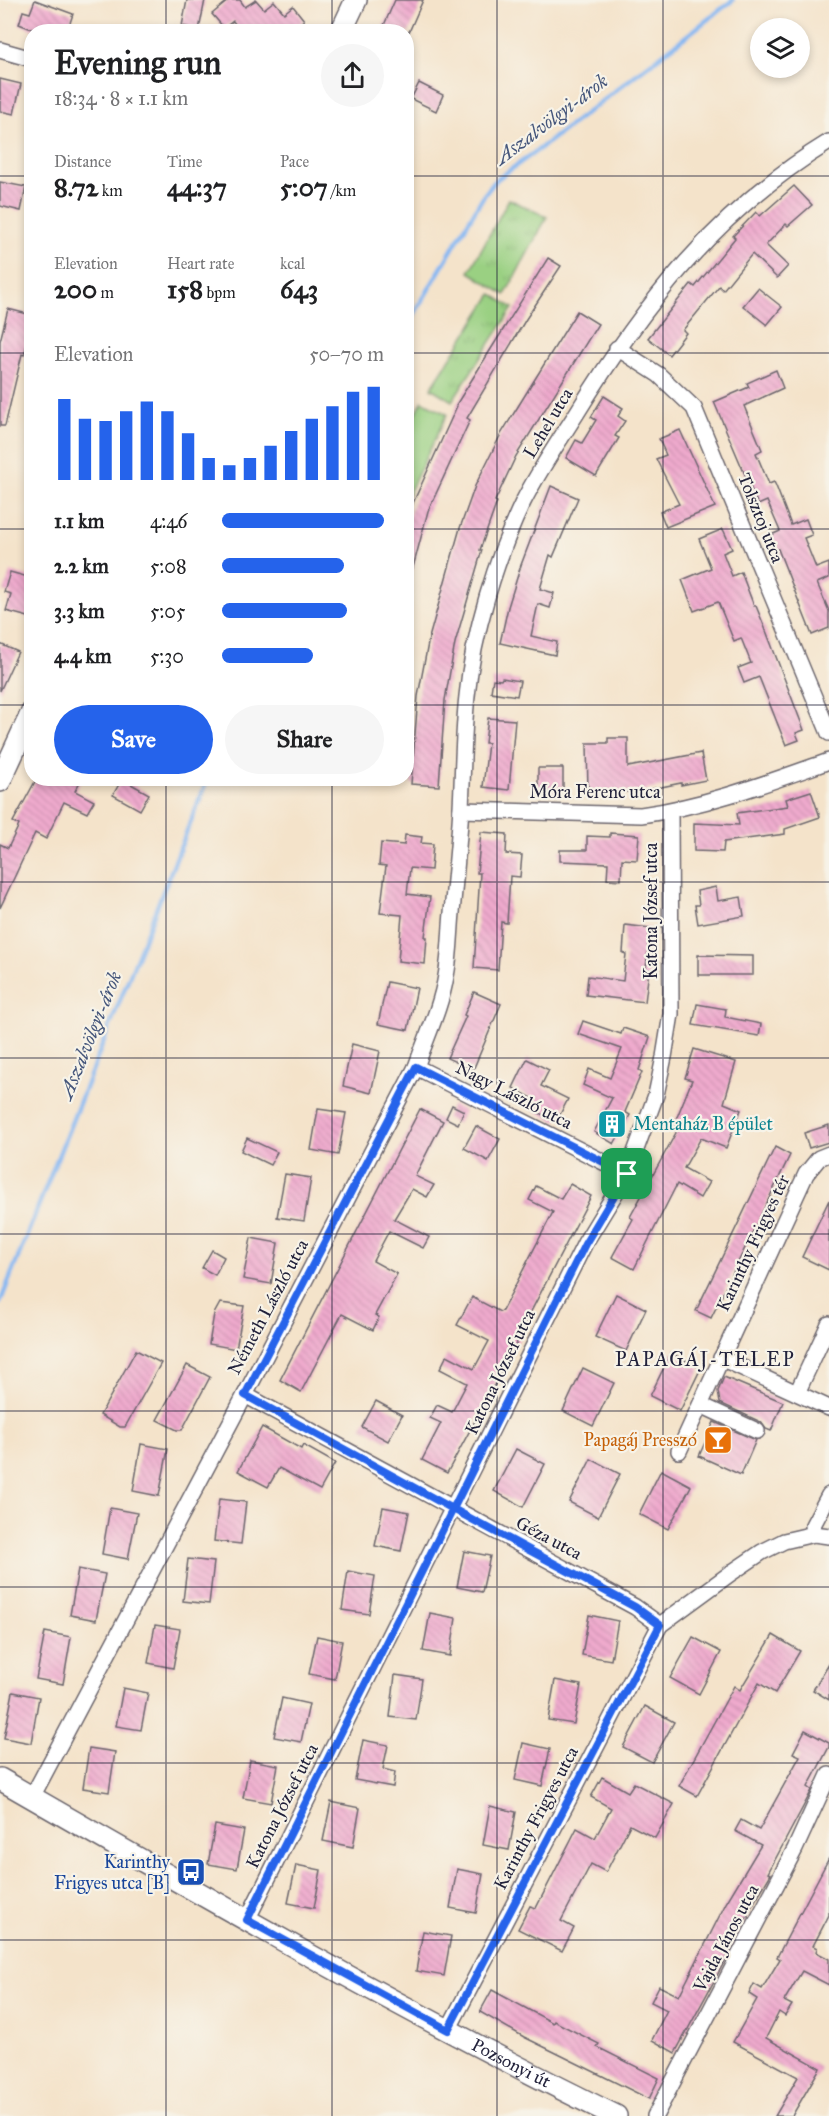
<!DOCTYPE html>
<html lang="en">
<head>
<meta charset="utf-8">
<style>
  body { margin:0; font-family:"IM FELL Great Primer",serif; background:#f6f6f6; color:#202124; height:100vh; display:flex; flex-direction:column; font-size:22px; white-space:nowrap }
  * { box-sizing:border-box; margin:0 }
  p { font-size:20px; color:#757577 }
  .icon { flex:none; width:33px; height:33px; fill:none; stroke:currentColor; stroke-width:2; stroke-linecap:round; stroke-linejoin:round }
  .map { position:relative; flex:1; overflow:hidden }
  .details { position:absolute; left:24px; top:24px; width:390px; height:762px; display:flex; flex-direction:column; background:#fff; border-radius:24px; box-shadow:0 3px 9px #0003 }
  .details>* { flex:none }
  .buttons { position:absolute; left:750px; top:18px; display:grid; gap:12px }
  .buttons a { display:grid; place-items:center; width:60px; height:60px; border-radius:50%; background:#fff; box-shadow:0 3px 9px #0003; font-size:30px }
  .pin { position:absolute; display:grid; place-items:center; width:51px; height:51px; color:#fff; margin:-26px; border-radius:12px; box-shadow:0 3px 9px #0006 }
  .round { display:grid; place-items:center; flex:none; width:63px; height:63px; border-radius:32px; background:#f6f6f6 }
  .summary { display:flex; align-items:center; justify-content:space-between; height:102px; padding:0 30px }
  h1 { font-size:33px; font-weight:700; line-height:45px }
  .stats { display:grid; grid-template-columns:repeat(3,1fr); gap:9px; height:102px; padding:6px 30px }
  .stats div { display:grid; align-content:center }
  .stats b { font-size:26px; font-weight:700 }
  .stats small { font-size:16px; font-weight:400 }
  .stats p { font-size:16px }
  .chart { height:168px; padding:12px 30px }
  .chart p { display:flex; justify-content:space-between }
  .chart svg { width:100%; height:108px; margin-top:6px; stroke:#2563eb; stroke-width:6 }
  .button { display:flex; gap:12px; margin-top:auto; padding:12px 30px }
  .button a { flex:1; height:69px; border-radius:36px; background:#2563eb; color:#fff; font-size:24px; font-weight:700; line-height:69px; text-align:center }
  .button a+a { background:#f6f6f6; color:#202124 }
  ul { padding:0 30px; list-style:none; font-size:20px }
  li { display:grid; grid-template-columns:96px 72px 1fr; align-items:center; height:45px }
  li i { height:15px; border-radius:8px; background:#2563eb }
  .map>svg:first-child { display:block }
</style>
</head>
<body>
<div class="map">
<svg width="829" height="2116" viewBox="0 0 829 2116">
  <defs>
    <pattern id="grass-tufts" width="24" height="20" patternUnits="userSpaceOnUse" patternTransform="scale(1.5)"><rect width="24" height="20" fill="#9ad082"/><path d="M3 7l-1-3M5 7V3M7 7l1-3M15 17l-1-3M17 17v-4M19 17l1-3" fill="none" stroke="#84b271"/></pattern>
    <pattern id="building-back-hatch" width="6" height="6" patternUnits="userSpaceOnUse" patternTransform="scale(1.5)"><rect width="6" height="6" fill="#efaacd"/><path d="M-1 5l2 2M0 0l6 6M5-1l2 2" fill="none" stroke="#cd92b1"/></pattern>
  </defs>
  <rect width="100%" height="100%" fill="#f7f3e8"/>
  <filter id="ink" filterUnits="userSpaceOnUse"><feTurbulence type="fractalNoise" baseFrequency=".0167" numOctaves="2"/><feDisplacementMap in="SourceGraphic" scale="12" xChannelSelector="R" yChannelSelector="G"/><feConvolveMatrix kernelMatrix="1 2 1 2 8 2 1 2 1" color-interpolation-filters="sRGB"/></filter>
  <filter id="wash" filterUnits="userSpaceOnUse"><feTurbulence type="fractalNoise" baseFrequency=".008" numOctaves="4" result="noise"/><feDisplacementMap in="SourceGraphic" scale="24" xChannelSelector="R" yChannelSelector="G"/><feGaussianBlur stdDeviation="1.35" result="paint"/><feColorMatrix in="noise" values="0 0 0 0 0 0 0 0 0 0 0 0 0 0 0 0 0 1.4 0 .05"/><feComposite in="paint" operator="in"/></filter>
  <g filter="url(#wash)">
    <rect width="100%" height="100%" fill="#f4e3ca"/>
    <!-- grass -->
    <g fill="url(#grass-tufts)" stroke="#5e795e" stroke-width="1.5">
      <path d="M509,199L547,217L505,295L469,272Z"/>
      <path d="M492,294L513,308L452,401L431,388Z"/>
    </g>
    <!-- pitch -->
    <path fill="#9ad082" stroke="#5e795e" stroke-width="1.5" d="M422,401L447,414L407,497V434Z"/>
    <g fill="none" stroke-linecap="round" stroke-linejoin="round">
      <!-- stream -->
      <g stroke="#85b7f2" stroke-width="4.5">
        <path d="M406,328L484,195L496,180L542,147L733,0"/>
        <path d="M0,1303L208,778"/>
      </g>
    </g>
    <g id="blocks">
      <!-- building -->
      <g fill="url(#building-back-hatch)">
        <path d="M35,0L73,14L69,26L64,25L61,32H39L19,24L23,11L30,13Z"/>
        <path d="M187,0H205L199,30L182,26Z"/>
        <path d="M229,0H240L245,7L256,0L264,9L274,1L284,13L293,6L304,20L289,32H255L251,26L241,32L233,21L224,28L212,14Z"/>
        <path d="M395,0H423L409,32H381Z"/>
        <path d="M0,79L21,84L14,114L0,111Z"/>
        <path d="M419,83L443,95L436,111L411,99Z"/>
        <path d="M0,182L26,187L21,211L0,206Z"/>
        <path d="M794,186L812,205L788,226L786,224L766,245L788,266L777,278L752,254L723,290L719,286L683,330L686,333L669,355L648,338L691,284L695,287L735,238L733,236L756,212L760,216Z"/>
        <path d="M548,258L561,266L526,319L467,418L470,420L428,511L411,575L406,574V527L413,503L457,406L456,405Z"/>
        <path d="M758,288L782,307L767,325L743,306Z"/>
        <path d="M8,309L32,315V328L24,355L22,354L5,426H0V341Z"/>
        <path d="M577,311L598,324L516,456L495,501L497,502L480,550H482L455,643L445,700L439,786L411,784L418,696L429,638L460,528L475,486L501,434Z"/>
        <path d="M776,370L783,388L744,406L762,450L756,453L769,484L774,482L776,486L791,525L806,519L812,535L804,538L816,568L829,563V578L817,583L829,611V628L812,635L778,549L775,550L769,536L780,531L767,501L758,505L714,402L749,387L747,383Z"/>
        <path d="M604,396L623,408L618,416L625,421L615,436L619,438L596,476L566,458L576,440L582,443L596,420L591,417Z"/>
        <path d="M680,430L715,507L666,527L660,512L679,504L656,459L666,455L659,439Z"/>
        <path d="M551,486L578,498L553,557L550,555L540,589L554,593L550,608L538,604L531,636L557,642L555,655L500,643L508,607L521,565Z"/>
        <path d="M723,529L732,549L723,553L732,576L741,572L754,606H756L765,628L804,730L796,733L799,740L786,745L759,677L744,683L738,668L751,663L741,638L734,641L718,602L694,611L682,580L711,568L699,539Z"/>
        <path d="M10,572L32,578V618L6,611L11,594L4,592Z"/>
        <path d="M0,644L18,652L0,691Z"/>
        <path d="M502,678L520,681L517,696L491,692L493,679L501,680Z"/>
        <path d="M488,718L515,720L509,790L483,787L488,743H485Z"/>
        <path d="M608,738H628V767L701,753L706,780L681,785V783L637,792L588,791L587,743H608Z"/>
        <rect x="538" y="768" width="25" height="24"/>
        <path d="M37,778H82L75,791L94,801L87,813L64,802L46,839L35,833L0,908V844L8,848L19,825L13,822Z"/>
        <path d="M122,779L149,794L140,810L113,795Z"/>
        <path d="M811,791L820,817L785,829V834L724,842L723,852L694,851V823L739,825L737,813L788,806L786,799Z"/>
        <path d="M481,832L507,834L506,854L522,855L520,877L510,876L507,923L501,922L498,970L474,968L480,873H477Z"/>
        <path d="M610,833L639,835L637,860L622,859L621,880L607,879L608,863L560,861V850H587V836L610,837Z"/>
        <path d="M405,835L422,837L421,843L433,844L431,870L410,868L407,894L430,897L425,937H427L425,964L398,961L402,915L380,913L386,866L379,865L381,843L404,845Z"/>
        <path d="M716,887L718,901L741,897L744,916L698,924L695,905H699L697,891Z"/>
        <path d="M625,925L650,928L646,969L649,970L645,1002L586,995L588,976L623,981L626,954L623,953Z"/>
        <path d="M698,955L753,956V975H698Z"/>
        <path d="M387,982L417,988L408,1030L378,1024Z"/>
        <path d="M474,992L501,1004L473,1070L447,1058L466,1016L464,1015Z"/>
        <path d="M697,1004L726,1009L725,1017L761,1024L759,1036L693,1025Z"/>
        <path d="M583,1021L621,1034L623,1028L650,1037L639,1070L642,1072L625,1112L630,1115L614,1144L594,1132L612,1098L583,1085L589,1069L610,1078L622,1049L578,1034Z"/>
        <path d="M352,1044L380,1051L371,1093L343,1086Z"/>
        <path d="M694,1049L736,1062L724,1103L741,1110L726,1148L701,1138L684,1168L709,1182L700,1198L677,1184L634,1269L612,1257L633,1219L630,1217L678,1129L673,1127L692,1080L685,1078Z"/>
        <path d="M527,1059L549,1070L541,1086L568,1099L556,1122L530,1108L534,1099L513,1088Z"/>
        <path d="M452,1105L464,1111L458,1124L446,1118Z"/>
        <path d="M318,1109L346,1113L338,1155L311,1150Z"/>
        <path d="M420,1109L443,1121L415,1176L434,1185L427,1197L412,1189L394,1219L429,1237L423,1248L389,1231L373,1261L397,1274L375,1315L379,1317L373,1330L342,1314L301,1392L280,1380Z"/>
        <path d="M829,1125V1142L809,1148L804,1133Z"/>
        <path d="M476,1126L500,1139L488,1161L464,1148Z"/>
        <path d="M247,1138L277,1152L270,1165L241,1151Z"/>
        <path d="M775,1147L790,1155L711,1318L696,1311Z"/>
        <path d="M285,1174L311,1178L304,1221L277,1217Z"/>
        <path d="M570,1184L591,1196L525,1323L527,1324L447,1473L422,1460L441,1423L430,1418L437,1405L452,1412L467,1383L440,1369L447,1355L474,1369L489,1341L457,1325L472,1297L500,1312L502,1311L553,1212L529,1200L536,1186L561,1199Z"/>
        <path d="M829,1200V1270L802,1257Z"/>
        <path d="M251,1238L278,1243L271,1284L243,1279Z"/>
        <path d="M212,1250L224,1257L215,1275L202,1268Z"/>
        <path d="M616,1294L646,1309L626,1351L595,1337Z"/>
        <path d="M220,1303L244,1306L236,1349L209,1344L214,1314Z"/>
        <path d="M136,1350L161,1363L125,1427H120L100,1415Z"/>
        <path d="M671,1353L701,1368L680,1411L650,1396Z"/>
        <path d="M187,1365L210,1377L182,1430H177L157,1420Z"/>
        <path d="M583,1368L614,1383L593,1426L563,1411Z"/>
        <path d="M724,1377L783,1402L771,1431L766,1429L761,1422L720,1403L718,1391Z"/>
        <path d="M376,1401L402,1415L388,1441L362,1427Z"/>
        <path d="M714,1422L756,1440L741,1475L699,1456Z"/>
        <path d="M262,1427L301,1449L303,1445L335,1463L320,1490L279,1468L268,1487L238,1471Z"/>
        <path d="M141,1444L168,1449L159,1496L133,1491Z"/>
        <path d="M516,1449L545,1464L523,1507L494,1491Z"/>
        <path d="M591,1459L620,1474L598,1517L569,1502Z"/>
        <path d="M661,1470L691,1486L668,1529L639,1514Z"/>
        <path d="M219,1499L246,1502L241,1544L214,1541Z"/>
        <path d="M383,1507L409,1512L401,1551L375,1546Z"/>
        <path d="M110,1508L137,1513L128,1559L102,1554Z"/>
        <path d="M464,1551L490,1556L482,1592L457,1587Z"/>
        <path d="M188,1559L214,1562L209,1604L183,1601Z"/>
        <path d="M78,1569L105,1574L96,1620L70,1615Z"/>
        <path d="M348,1571L375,1576L369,1614L342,1610Z"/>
        <path d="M430,1613L456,1618L450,1656L423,1651Z"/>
        <path d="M589,1615L618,1621L611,1660L582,1655Z"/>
        <path d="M155,1625L180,1629L173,1668L148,1663Z"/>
        <path d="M45,1632L71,1637L63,1684L36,1679Z"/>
        <path d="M773,1635L800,1651L775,1693L759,1683L697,1796L679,1786L734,1686L740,1690Z"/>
        <path d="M317,1636L342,1641L335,1679L309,1674Z"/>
        <path d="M693,1637L721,1652L699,1694L670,1678Z"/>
        <path d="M829,1663V1700L813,1690Z"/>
        <path d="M395,1675L422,1679L416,1720L390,1717Z"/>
        <path d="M555,1680L581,1685L574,1724L548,1720Z"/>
        <path d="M123,1688L148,1693L141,1730L116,1726Z"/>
        <path d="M13,1692L39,1697L31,1743L4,1738Z"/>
        <path d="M282,1698L309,1704L301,1742L274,1737Z"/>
        <path d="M645,1706L674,1722L652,1762L623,1747Z"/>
        <path d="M805,1730L829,1743V1747L808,1787L812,1790L768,1873L771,1874L747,1914L748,1915L727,1957L675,2053L652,2040L667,2010L651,2002L659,1986L679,1996L726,1903L761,1845L735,1831L741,1820L759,1830L800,1756L793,1753Z"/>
        <path d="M363,1740L388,1745L383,1769L395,1772L393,1787L355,1780Z"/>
        <path d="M523,1743L550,1749L542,1786L515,1780Z"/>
        <path d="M89,1748L115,1752L109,1792L83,1788Z"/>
        <path d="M250,1760L278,1765L271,1803L243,1798Z"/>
        <path d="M602,1777L628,1792L634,1783L674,1804L655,1838L630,1825L606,1872L591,1864L561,1921L574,1928L562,1951L518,1929L530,1906L536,1908L577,1828L595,1838L611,1808L591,1797Z"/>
        <path d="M331,1802L360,1808L353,1847L323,1841Z"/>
        <path d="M490,1806L516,1812L509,1850L483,1845Z"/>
        <path d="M215,1825L244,1830L237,1869L208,1864Z"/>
        <path d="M829,1858V1915L813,1946L817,1948L816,1952L829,1959V1985L802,1971L784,2001L792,2005L785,2016L779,2012L766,2038L820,2068L792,2116H775L798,2077L733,2042L757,1999L749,1994L754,1984L762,1989L780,1959L777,1957Z"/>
        <path d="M296,1865L321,1870L314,1908L288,1903Z"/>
        <path d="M457,1869L483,1874L476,1913L450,1908Z"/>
        <path d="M423,1931L451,1936L444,1976L416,1971Z"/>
        <path d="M492,1990L553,2023L554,2021L599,2044L597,2047L659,2078L649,2099L524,2037L480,2012Z"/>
      </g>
    </g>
  </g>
  <g filter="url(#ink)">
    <use href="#blocks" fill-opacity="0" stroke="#6c666d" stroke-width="1.5"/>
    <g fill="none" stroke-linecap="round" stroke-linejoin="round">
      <!-- street casing -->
      <g stroke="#6c666d" stroke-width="18">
        <g id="street">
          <path d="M0,50L32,59"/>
          <path d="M617,348L659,375L694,408L829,733"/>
          <path d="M461,810L641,815C706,806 767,783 829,761"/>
          <path d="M416,1067L627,1174"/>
          <path d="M721,1358L829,1408"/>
          <path d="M797,1393L829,1324"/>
          <path d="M245,1395L635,1607L660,1625"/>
          <path d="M701,1405L757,1431"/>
          <path d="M679,1451L806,1174L819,1158L829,1154"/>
          <path d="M814,1534L813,1525L829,1495"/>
          <path d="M32,1797L245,1395L416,1067C426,1038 441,1007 446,976C450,956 450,934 452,913C455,878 459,842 461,807C463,770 463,732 467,696C473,634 496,558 523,502C538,472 557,444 575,416C643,305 716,211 829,142"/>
          <path d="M247,1920L585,1243L627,1174L656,1095L664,1057L671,1014L670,811"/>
          <path d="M448,2030L660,1625L731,1573L762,1552L784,1541L814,1534L829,1536"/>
          <path d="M655,2116L795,1849L829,1775"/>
        </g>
      </g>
      <!-- secondary casing -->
      <g stroke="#6c666d" stroke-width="24">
        <g id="secondary">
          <path d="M341,32L356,0"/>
          <path d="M0,781L32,712"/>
          <path id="s1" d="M0,1779C203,1896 406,2013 616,2116"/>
        </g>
      </g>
      <!-- street -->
      <use href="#street" stroke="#fff" stroke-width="15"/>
      <!-- secondary -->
      <use href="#secondary" stroke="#fff" stroke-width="21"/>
    </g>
  </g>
  <g fill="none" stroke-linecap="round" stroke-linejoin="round" filter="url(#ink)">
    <!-- route casing -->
    <g stroke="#fff" stroke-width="12">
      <path id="route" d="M627,1174L416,1067L245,1395L453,1509L247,1920L448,2030L660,1625L635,1607L453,1509L585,1244L627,1174"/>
    </g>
    <!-- route -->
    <use href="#route" stroke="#2563eb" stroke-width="8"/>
  </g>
  <!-- grid -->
  <path fill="none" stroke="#22223b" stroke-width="1.5" stroke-opacity="0.55" d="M166,0V32M332,0V32M497,0V2116M663,0V2116M0,176H32M406,176H829M0,353H32M406,353H829M0,529H32M406,529H829M0,705H32M406,705H829M166,778V2116M332,778V2116M0,882H829M0,1058H829M0,1234H829M0,1411H829M0,1587H829M0,1763H829M0,1940H829"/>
  <!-- icons -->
  <defs>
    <g id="building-square" transform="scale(1.5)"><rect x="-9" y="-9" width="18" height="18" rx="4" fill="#0f9aa8" stroke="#f7f3e8"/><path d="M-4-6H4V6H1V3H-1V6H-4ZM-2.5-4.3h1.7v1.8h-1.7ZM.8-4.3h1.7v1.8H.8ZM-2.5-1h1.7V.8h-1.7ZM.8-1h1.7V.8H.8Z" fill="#fff"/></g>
    <g id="bar-square" transform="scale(1.5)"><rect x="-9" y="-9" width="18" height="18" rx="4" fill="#e8710a" stroke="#f7f3e8"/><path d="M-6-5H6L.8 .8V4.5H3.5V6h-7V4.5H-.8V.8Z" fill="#fff"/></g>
    <g id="bus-square" transform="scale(1.5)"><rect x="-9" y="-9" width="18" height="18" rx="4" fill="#1a4fb4" stroke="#f7f3e8"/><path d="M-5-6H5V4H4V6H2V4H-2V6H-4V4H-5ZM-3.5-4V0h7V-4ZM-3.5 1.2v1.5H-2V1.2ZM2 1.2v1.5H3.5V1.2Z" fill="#fff"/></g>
  </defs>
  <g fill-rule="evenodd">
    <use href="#building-square" x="612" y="1124"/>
    <use href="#bar-square" x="718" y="1440"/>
    <use href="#bus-square" x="191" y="1872"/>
  </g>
  <g text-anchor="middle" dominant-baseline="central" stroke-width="4.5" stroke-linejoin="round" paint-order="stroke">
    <!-- street labels -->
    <g font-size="18" fill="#22223b" stroke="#f7f3e8">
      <text transform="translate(548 423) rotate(-59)">Lehel utca</text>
      <text transform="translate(761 518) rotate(68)">Tolsztoj utca</text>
      <text x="595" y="792">Móra Ferenc utca</text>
      <text transform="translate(651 911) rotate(-90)">Katona József utca</text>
      <text transform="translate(514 1095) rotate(27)">Nagy László utca</text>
      <text transform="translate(753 1243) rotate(-65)">Karinthy Frigyes tér</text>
      <text transform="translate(268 1307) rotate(-62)">Németh László utca</text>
      <text transform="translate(500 1372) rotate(-64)">Katona József utca</text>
      <text transform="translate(549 1538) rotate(28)">Géza utca</text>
      <text transform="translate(282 1806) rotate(-63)">Katona József utca</text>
      <text transform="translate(536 1818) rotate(-62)">Karinthy Frigyes utca</text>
      <text transform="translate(726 1938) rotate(-62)">Vajda János utca</text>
      <text stroke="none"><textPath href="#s1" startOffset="585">Pozsonyi út</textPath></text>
    </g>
    <!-- culture labels -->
    <g font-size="18" fill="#0d838f" stroke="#f7f3e8" text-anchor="start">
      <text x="633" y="1124">Mentaház B épület</text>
    </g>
    <!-- food labels -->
    <g font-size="18" fill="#c56008" stroke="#f7f3e8" text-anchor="end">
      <text x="697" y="1440">Papagáj Presszó</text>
    </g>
    <!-- transit labels -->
    <g font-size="18" fill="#164399" stroke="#f7f3e8" text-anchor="end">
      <text x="170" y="1862">Karinthy<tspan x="170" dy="21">Frigyes utca [B]</tspan></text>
    </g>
    <!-- water labels -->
    <g font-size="20" font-style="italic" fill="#45567b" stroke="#f7f3e8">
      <text transform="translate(551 119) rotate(-37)">Aszalvölgyi-árok</text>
      <text transform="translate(90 1035) rotate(-68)">Aszalvölgyi-árok</text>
    </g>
    <!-- neighbourhood labels -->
    <g font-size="20" letter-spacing="1.5" fill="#22223b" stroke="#f7f3e8">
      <text x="705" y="1359">PAPAGÁJ-TELEP</text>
    </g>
  </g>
</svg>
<div class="buttons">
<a><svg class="icon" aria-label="layers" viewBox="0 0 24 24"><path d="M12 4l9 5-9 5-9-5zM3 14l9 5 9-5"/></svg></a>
</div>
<div class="pin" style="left:627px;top:1174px;background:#1e9e55"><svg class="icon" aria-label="arrive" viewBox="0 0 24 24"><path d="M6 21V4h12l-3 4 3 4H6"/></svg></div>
<section class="details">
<div class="summary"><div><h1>Evening run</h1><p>18:34 · 8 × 1.1 km</p></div><a class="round"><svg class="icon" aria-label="share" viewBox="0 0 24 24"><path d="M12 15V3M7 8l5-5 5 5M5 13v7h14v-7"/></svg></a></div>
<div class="stats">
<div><p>Distance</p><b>8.72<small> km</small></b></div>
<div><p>Time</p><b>44:37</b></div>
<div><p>Pace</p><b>5:07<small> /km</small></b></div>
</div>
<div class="stats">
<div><p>Elevation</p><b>200<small> m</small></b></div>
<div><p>Heart rate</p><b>158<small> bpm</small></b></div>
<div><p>kcal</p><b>643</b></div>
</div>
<div class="chart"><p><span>Elevation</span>50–70 m</p>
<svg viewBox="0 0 160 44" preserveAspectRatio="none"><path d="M5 44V11M15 44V19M25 44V20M35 44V16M45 44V12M55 44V16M65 44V25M75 44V35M85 44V38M95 44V35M105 44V30M115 44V24M125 44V19M135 44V14M145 44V8M155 44V6"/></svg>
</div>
<ul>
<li><b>1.1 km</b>4:46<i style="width:100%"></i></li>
<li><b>2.2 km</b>5:08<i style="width:75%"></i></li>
<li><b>3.3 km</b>5:05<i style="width:77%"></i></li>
<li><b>4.4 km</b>5:30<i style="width:56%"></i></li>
</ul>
<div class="button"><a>Save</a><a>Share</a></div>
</section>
</div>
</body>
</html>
